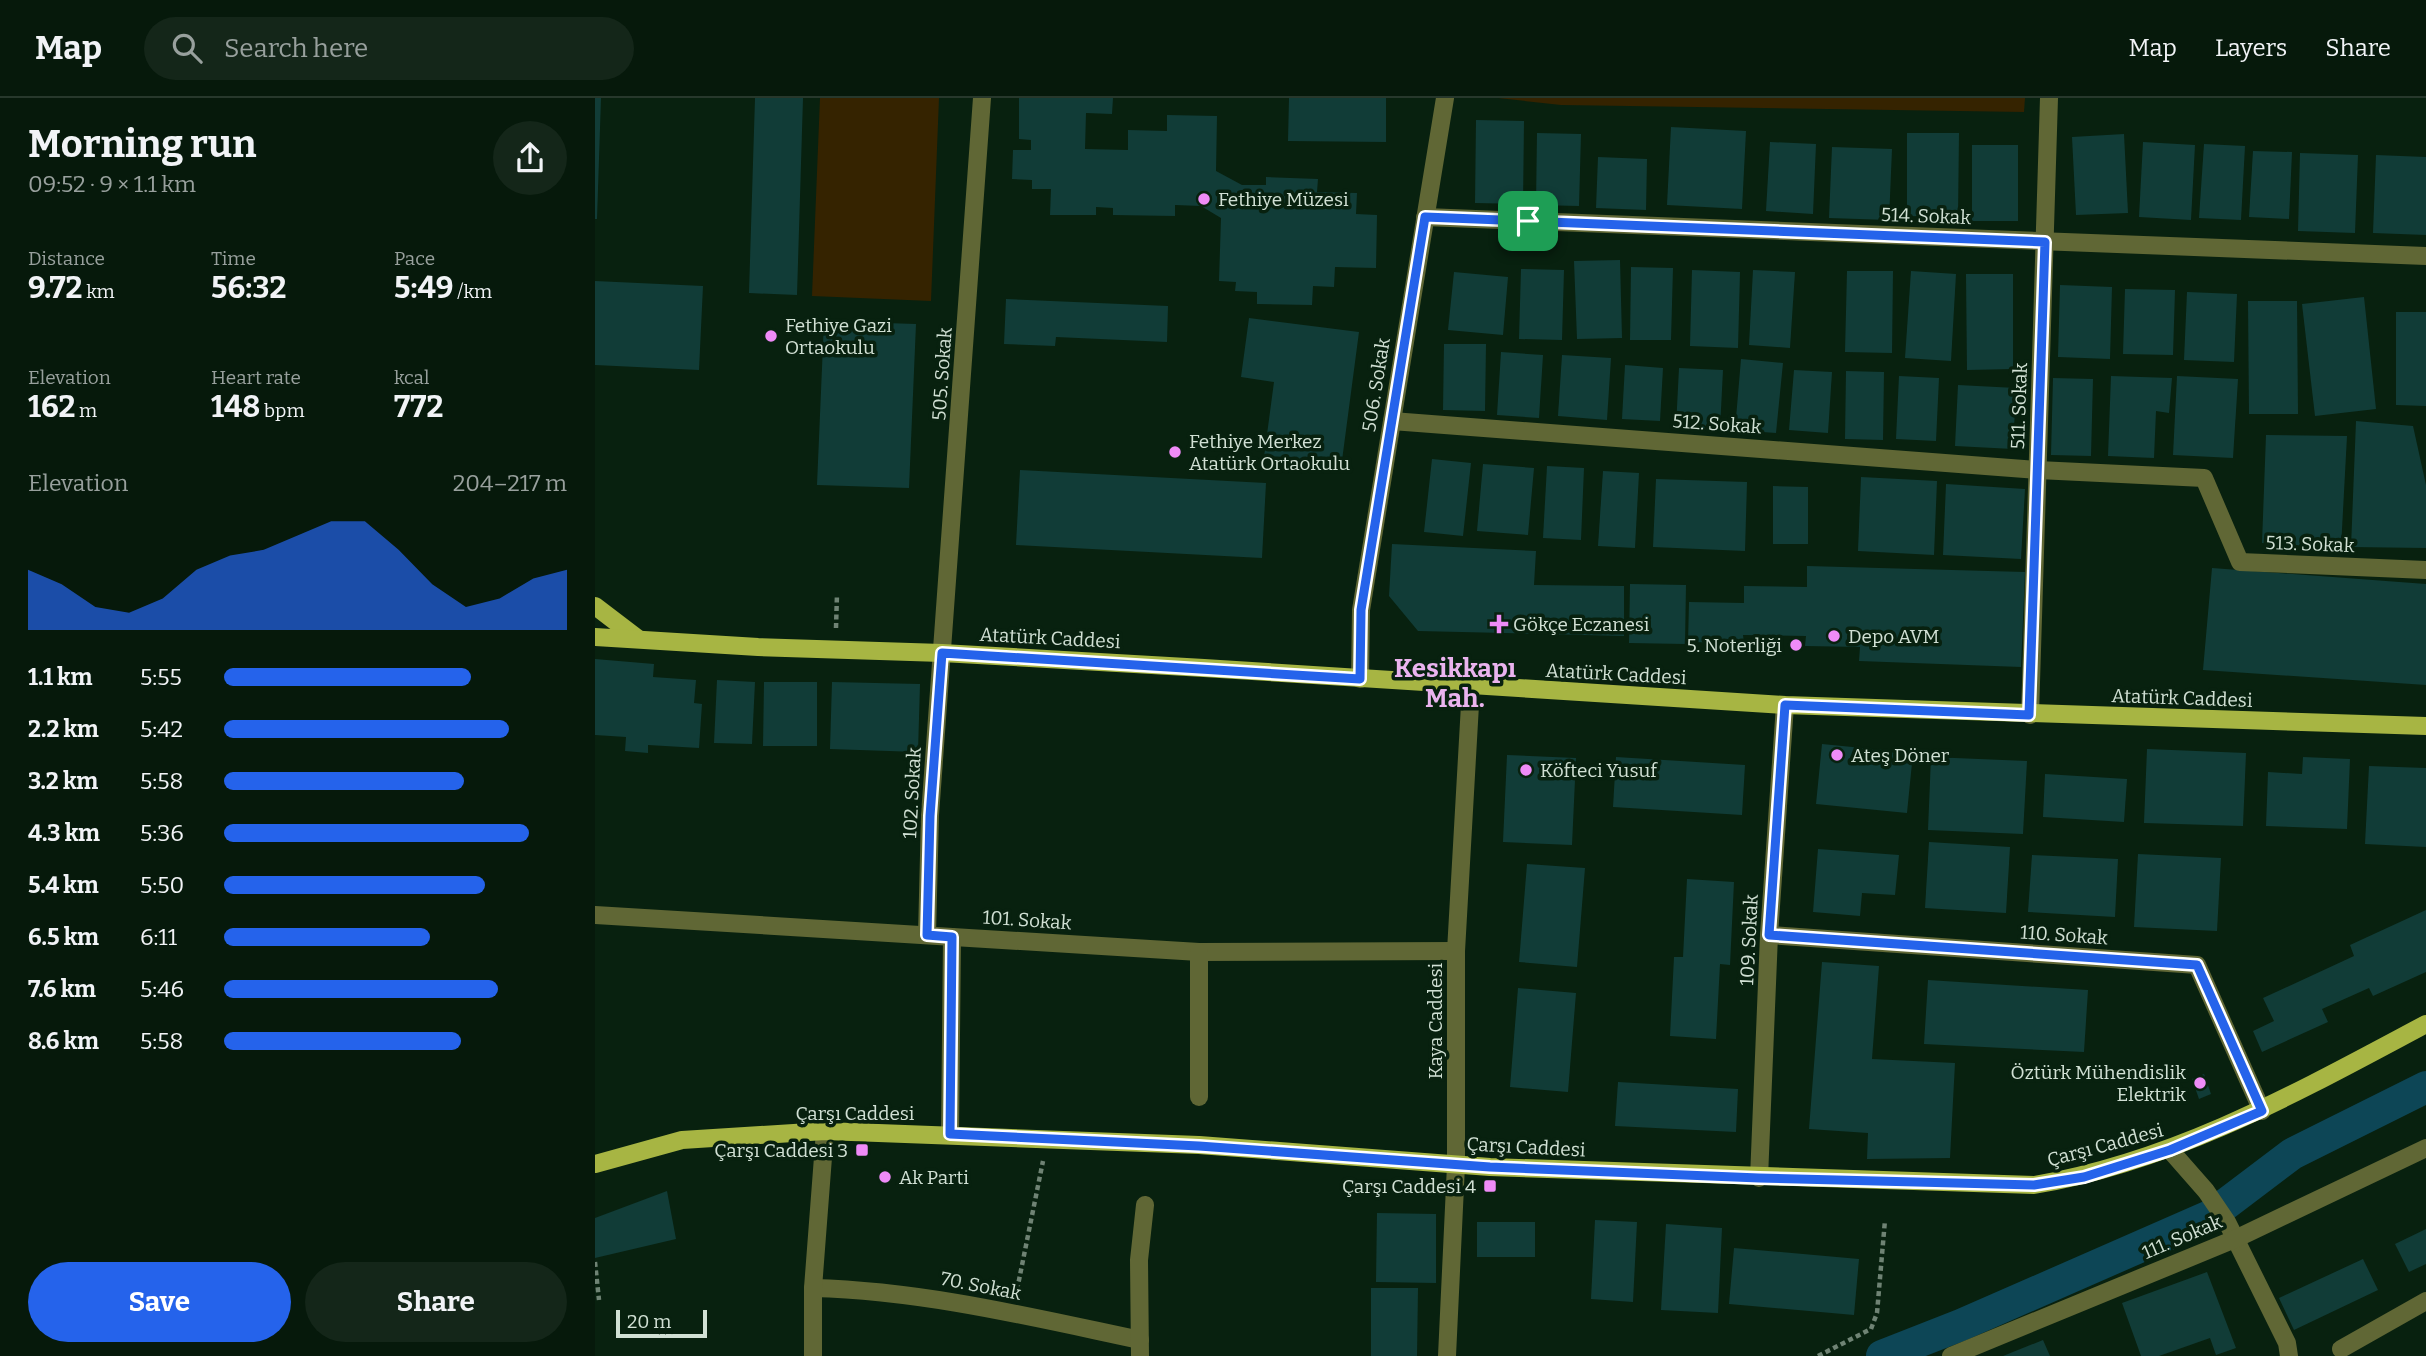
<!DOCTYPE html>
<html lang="en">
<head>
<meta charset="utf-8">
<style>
  body { margin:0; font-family:Bitter,serif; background:#142619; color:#f1f3f6; height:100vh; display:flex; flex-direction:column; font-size:26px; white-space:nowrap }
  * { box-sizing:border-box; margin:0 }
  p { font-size:23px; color:#98a09d }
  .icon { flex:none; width:38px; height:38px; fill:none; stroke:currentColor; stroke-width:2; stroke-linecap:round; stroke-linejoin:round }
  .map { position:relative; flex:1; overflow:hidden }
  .drawer { display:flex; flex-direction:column; background:#06190b; width:595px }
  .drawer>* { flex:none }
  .scale { position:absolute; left:21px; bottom:18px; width:91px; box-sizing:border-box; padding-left:7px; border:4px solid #d1e0d4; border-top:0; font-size:19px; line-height:24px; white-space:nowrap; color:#d1e0d4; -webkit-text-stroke:5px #08210f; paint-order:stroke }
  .pin { position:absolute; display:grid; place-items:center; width:60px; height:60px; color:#fff; margin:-30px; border-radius:14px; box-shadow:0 4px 10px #0006 }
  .round { display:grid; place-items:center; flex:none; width:74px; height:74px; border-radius:37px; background:#142619 }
  .head { display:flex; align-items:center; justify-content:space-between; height:119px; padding:0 28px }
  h1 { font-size:38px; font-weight:700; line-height:52px }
  .figures { display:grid; grid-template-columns:repeat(3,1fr); gap:10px; height:119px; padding:7px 28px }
  .figures div { display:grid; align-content:center }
  .figures b { font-size:30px; font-weight:700 }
  .figures small { font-size:19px; font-weight:400 }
  .figures p { font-size:19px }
  .chart { height:196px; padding:14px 28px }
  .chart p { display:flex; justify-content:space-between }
  .chart svg { width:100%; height:126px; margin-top:7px; fill:#2563eb; opacity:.7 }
  .cta { display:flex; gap:14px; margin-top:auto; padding:14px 28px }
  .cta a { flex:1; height:80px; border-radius:42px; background:#2563eb; color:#fff; font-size:28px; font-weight:700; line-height:80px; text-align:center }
  .cta a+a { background:#142619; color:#f1f3f6 }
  ul { padding:0 28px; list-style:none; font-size:23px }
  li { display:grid; grid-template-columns:112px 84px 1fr; align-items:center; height:52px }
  li i { height:18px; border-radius:9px; background:#2563eb }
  header { display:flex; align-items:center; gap:42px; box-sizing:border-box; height:98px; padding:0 35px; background:#06190b; border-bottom:2px solid #27382c }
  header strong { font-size:33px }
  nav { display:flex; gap:38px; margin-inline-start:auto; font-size:24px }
  .search { width:490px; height:63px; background:#142619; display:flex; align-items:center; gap:18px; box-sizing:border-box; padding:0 24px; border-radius:38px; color:#98a09d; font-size:26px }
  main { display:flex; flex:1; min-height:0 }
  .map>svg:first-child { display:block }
</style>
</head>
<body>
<header>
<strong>Map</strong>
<div class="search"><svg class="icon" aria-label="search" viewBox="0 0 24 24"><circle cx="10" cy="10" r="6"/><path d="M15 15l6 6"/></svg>Search here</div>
<nav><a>Map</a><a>Layers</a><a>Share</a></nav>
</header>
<main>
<section class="drawer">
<div class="head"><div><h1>Morning run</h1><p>09:52 · 9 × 1.1 km</p></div><a class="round"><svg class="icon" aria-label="share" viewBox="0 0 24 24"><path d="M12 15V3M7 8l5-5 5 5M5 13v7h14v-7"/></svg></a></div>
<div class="figures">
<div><p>Distance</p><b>9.72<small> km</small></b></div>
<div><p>Time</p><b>56:32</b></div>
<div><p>Pace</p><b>5:49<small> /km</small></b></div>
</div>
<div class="figures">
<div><p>Elevation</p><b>162<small> m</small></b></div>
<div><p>Heart rate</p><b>148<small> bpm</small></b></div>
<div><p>kcal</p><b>772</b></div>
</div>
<div class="chart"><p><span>Elevation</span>204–217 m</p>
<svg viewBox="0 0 160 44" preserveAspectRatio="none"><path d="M0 44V23L10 28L20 36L30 38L40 33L50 23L60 18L70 16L80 11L90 6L100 6L110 16L120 28L130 36L140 33L150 26L160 23V44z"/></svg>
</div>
<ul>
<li><b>1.1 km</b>5:55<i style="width:72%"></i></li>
<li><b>2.2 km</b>5:42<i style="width:83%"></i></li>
<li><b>3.2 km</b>5:58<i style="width:70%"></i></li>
<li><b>4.3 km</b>5:36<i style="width:89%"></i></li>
<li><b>5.4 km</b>5:50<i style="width:76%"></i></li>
<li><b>6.5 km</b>6:11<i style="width:60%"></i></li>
<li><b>7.6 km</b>5:46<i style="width:80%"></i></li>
<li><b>8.6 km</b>5:58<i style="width:69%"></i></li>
</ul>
<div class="cta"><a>Save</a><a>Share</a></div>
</section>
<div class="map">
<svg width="1831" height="1258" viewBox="0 0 1831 1258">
  <rect width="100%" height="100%" fill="#08210f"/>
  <!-- green -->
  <g fill="#352300">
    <path d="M225,0H344L336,203L217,198Z"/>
    <path d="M903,0H1430L1429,14L966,7Z"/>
  </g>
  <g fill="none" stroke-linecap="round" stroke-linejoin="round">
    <!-- canal -->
    <path stroke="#0d4656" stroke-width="32" d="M1287,1258L1366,1227L1615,1118L1697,1056L1831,989"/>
  </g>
  <!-- building -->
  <g fill="#113c37">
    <path d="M0,0H6L2,121H0Z"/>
    <path d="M160,0H208L202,197L154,195Z"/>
    <path d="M424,0H518L517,16L491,15L490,51L533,52V32L572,33V17L622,18L621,73L647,87H671V79L723,81L722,94L762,95L761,116L782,117L781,170L740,169L739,189L718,188L717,207L662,206V194L640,193L641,184L624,183L626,120L606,108L580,107V118L518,117V110L501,109V117H455L456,91H437V82L417,81L418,52H436V42L424,41Z"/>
    <path d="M694,0H791V44L693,43Z"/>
    <path d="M881,22L929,23L928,106L880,105Z"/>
    <path d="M1076,29L1151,33L1147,111L1072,107Z"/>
    <path d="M942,35L986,36L984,108L941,107Z"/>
    <path d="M1312,35H1364L1363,119L1312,118Z"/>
    <path d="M1529,36L1533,115L1481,117L1477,39Z"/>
    <path d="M1175,44L1221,46L1218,116L1171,113Z"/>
    <path d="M1548,44L1600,47L1596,122L1544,119Z"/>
    <path d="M1609,46L1650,48L1646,122L1604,120Z"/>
    <rect x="1377" y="47" width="46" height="76"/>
    <path d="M1237,49L1297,51L1294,122L1234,120Z"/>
    <path d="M1658,53L1697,54L1694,121L1654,119Z"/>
    <path d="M1705,55L1763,57L1760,135L1703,133Z"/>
    <path d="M1781,57L1831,59V137L1778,135Z"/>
    <path d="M1003,59L1052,61L1051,112L1001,110Z"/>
    <path d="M1025,162L1027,240L982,241L979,163Z"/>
    <path d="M1036,169L1078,170L1076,242H1035Z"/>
    <path d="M926,171L969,172L967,242L924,241Z"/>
    <path d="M1097,172L1145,174L1143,250L1095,248Z"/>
    <path d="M1158,172L1200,174L1195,250L1154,247Z"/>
    <path d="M1252,173H1298L1297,255L1250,254Z"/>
    <path d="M1316,173L1361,176L1356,263L1310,260Z"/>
    <path d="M859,174L913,179L908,237L853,232Z"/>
    <path d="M1371,176H1418V271L1372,272Z"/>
    <path d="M0,183L108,188L104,272L0,267Z"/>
    <path d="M1465,187L1517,189L1515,261L1463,259Z"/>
    <path d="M1530,191L1580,192L1578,257L1528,256Z"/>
    <path d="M1592,194L1642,196L1639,264L1589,262Z"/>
    <path d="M1769,199L1781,311L1720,318L1707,206Z"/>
    <path d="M411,201L573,208L572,244L461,239L460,248L409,246Z"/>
    <path d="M1653,203H1702L1703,316H1654Z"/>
    <path d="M1801,214H1831V308L1801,307Z"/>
    <path d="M654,220L764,234L746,370L669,359L679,284L646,279Z"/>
    <path d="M229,223L321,226L314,390L222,387Z"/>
    <path d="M849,246H891L890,313L848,312Z"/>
    <path d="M906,254L948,257L944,320L902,317Z"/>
    <path d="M967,257L1016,260L1012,322L963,318Z"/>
    <path d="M1146,261L1188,265L1181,335L1140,332Z"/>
    <path d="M1030,267L1068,270L1065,323L1027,321Z"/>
    <path d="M1084,270L1128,272L1125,331L1081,329Z"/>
    <path d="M1199,272L1237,274L1233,335L1194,332Z"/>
    <path d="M1251,273L1289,274L1288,342L1250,341Z"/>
    <path d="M1304,278L1344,280L1341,343L1301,341Z"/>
    <path d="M1516,278L1577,280L1574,315L1561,313L1559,360L1513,358Z"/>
    <path d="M1582,278L1643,281L1638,360L1578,357Z"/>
    <path d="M1458,280L1498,281L1496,358L1456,357Z"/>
    <path d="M1363,287L1421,290L1418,351L1360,348Z"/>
    <path d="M1761,323L1818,328L1831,387V450L1756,449Z"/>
    <path d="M1671,337L1752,338L1746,450L1667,445Z"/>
    <path d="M837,361L876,365L868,438L829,434Z"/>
    <path d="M888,366L939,370L933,437L882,433Z"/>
    <path d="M952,368L989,370L986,442L948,440Z"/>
    <path d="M425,372L671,385L667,460L421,447Z"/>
    <path d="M1008,373L1044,375L1040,450L1003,448Z"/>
    <path d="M1266,379L1342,383L1339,457L1263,453Z"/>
    <path d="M1061,381L1152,384L1150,453L1058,449Z"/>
    <path d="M1351,386L1430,391L1426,461L1348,457Z"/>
    <path d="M1178,388L1213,389V446H1178Z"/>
    <path d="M797,446L941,453L939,487L1029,488V538L823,533L794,498Z"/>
    <path d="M1212,468L1430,474L1426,569L1264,563L1265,549L1210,548L1211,538L1148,537L1149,545L1093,544L1094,504L1149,505V488L1212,489Z"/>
    <path d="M1617,470L1831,486V587L1608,572Z"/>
    <path d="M1035,486L1091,487L1090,546L1034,545Z"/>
    <path d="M0,561L59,566L58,579L101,582L99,605L107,606L104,650L53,647V655L30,653L31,639L0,637Z"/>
    <path d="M122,582L160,584L157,646L119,645Z"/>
    <path d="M169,584H222V648H168Z"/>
    <path d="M237,584L325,586L323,654L235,651Z"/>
    <path d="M1227,646L1318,655L1312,715L1221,706Z"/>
    <path d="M1552,651L1651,655L1648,728L1549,725Z"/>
    <path d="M912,657L981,660L977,747L908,744Z"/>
    <path d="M1021,659L1150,667L1147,717L1018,709Z"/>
    <path d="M1336,659L1432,663L1428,736L1333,732Z"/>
    <path d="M1708,659L1755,661L1752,731L1671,728L1673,674L1707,676Z"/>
    <path d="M1774,668L1831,670V749L1770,746Z"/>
    <path d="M1450,676L1532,681L1529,724L1448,719Z"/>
    <path d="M1334,744L1415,749L1411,815L1330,810Z"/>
    <path d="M1223,751L1304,757L1300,797L1267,795L1265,818L1218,814Z"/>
    <path d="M1543,756L1626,760L1622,833L1539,829Z"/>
    <path d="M1437,757L1523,761L1520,819L1433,814Z"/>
    <path d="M932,766L990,770L982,869L924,864Z"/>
    <path d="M1092,781L1139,784L1135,867L1125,866L1121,941L1075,938L1079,859H1088Z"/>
    <path d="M1831,812V874L1778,898L1774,890L1727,911L1733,924L1667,954L1658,933L1679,923L1668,900L1759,858L1755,847Z"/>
    <path d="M1227,864L1284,868L1277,961L1360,965L1355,1060L1272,1061L1273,1035L1214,1031Z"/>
    <path d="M1333,882L1493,892L1489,954L1329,946Z"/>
    <path d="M923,890L981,895L973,994L915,989Z"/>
    <path d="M1609,976L1616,996L1604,1001L1597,981Z"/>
    <path d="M1023,984L1143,991L1141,1034L1020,1028Z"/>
    <path d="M72,1093L81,1141L0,1160V1120Z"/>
    <path d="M782,1115L841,1116V1185L781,1184Z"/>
    <path d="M1000,1122L1042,1124L1038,1204L996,1201Z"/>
    <rect x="882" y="1124" width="58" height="35"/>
    <path d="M1071,1126L1127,1130L1123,1215L1066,1212Z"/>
    <path d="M1831,1131V1166L1814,1174L1800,1146Z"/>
    <path d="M1139,1150L1264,1161L1259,1217L1134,1206Z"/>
    <path d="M1768,1161L1783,1192L1699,1232L1684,1200Z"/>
    <path d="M1612,1174L1641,1250L1621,1257L1615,1240L1564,1258H1546L1527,1205Z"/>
    <path d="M776,1190H823L822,1258H776Z"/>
    <path d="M1448,1242L1455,1258H1408Z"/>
  </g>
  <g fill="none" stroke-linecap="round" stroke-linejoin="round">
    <!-- path -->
    <g stroke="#6f8374" stroke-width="4.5" stroke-dasharray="5 3.5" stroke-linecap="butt">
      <path d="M241,530L242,496"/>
      <path d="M0,1164L4,1202"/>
      <path d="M422,1192L448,1063"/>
      <path d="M1223,1258L1276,1231L1282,1215L1290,1122"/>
    </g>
    <!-- minor -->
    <g stroke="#606735" stroke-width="18">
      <path d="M830,119L1831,158"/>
      <path d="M797,323L1443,372L1609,380L1645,464L1831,472"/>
      <path d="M765,581L766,512L850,0"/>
      <path d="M1435,617L1454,0"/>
      <path d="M0,817L604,854L861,853"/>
      <path d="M332,837L335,717L387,0"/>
      <path d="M1174,837L1602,867L1667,1013"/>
      <path d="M604,854V999"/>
      <path d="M355,1036L357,839"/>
      <path d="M1575,1052L1611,1093L1632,1124L1692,1245L1694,1258"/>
      <path d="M1164,1080L1174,837L1190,607"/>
      <path d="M218,1190C330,1193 436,1219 545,1242"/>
      <path d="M1746,1251L1831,1203"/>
      <path d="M218,1258V1190L230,1033"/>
      <path d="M545,1258L544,1162L550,1107"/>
      <path d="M852,1258L861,1067V853L876,589"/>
      <path d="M1356,1258L1640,1141L1831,1050"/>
    </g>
    <!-- major -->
    <g stroke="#a7b543" stroke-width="18">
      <path d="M0,508L42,540"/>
      <path d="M0,539L163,549L347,555L609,570L1190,607L1831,628"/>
      <path d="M0,1066L87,1042L230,1033L604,1047L895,1069L1439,1087C1581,1063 1705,993 1831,926"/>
    </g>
  </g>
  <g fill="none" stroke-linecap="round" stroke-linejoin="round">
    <!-- route casing -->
    <g stroke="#fff" stroke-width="14">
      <path id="route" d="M830,119L1450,144L1434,617L1190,607L1174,837L1602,867L1667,1013L1575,1052L1489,1079L1439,1087L1164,1080L895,1069L604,1048L355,1036L357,839L332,837L335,718L347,555L765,581L766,512Z"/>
    </g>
    <!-- route -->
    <use href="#route" stroke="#2563eb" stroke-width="9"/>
  </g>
  <!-- markers -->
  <g fill="#ef8bf7" stroke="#08210f" stroke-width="2.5">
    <circle cx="609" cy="101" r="7"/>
    <circle cx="176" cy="238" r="7"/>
    <circle cx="580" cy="354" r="7"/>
    <path d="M900.5 515.5h7v7h7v7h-7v7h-7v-7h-7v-7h7z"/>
    <circle cx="1239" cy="538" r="7"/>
    <circle cx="1201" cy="547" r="7"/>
    <circle cx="1242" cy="657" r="7"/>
    <circle cx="931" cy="672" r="7"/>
    <circle cx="1605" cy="985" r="7"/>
    <rect x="260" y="1045" width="14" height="14" rx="3.5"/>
    <circle cx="290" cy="1079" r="7"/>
    <rect x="888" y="1081" width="14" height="14" rx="3.5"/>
  </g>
  <g text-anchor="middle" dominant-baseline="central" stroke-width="7" stroke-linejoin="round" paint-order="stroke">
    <!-- poi labels -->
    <g font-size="19" fill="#d1e0d4" stroke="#08210f" text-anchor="start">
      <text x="623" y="101">Fethiye Müzesi</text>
      <text x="190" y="227">Fethiye Gazi<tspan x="190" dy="22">Ortaokulu</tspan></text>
      <text x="594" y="343">Fethiye Merkez<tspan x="594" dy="22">Atatürk Ortaokulu</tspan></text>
      <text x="918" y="526">Gökçe Eczanesi</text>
      <text x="1253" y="538">Depo AVM</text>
      <text x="1187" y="547" text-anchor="end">5. Noterliği</text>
      <text x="1256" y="657">Ateş Döner</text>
      <text x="945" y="672">Köfteci Yusuf</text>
      <text x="1591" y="974" text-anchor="end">Öztürk Mühendislik<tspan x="1591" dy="22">Elektrik</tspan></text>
      <text x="253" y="1052" text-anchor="end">Çarşı Caddesi 3</text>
      <text x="304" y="1079">Ak Parti</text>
      <text x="881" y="1088" text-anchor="end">Çarşı Caddesi 4</text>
    </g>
    <!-- street labels -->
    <g font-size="19" fill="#d1e0d4" stroke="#08210f">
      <text transform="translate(1331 118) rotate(2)">514. Sokak</text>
      <text transform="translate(347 276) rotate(-86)">505. Sokak</text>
      <text transform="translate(781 287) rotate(-81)">506. Sokak</text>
      <text transform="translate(1424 308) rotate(-88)">511. Sokak</text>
      <text transform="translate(1122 326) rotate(4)">512. Sokak</text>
      <text transform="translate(1715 446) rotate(2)">513. Sokak</text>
      <text transform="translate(455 540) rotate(3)">Atatürk Caddesi</text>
      <text transform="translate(1021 576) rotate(3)">Atatürk Caddesi</text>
      <text transform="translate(1587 600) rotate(2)">Atatürk Caddesi</text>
      <text transform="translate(317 695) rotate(-87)">102. Sokak</text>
      <text transform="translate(432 822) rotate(4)">101. Sokak</text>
      <text transform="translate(1469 837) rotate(4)">110. Sokak</text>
      <text transform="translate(1154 842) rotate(-87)">109. Sokak</text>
      <text transform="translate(840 923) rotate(-90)">Kaya Caddesi</text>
      <text x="260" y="1015">Çarşı Caddesi</text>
      <text transform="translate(1510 1047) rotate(-15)">Çarşı Caddesi</text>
      <text transform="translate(931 1049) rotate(3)">Çarşı Caddesi</text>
      <text transform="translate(1587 1139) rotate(-23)">111. Sokak</text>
      <text transform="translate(386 1188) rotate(11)">70. Sokak</text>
    </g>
    <!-- district labels -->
    <g font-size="26" font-weight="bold" fill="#eab3ee" stroke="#08210f">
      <text x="860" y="570">Kesikkapı<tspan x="860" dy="30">Mah.</tspan></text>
    </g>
  </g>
</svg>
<div class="scale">20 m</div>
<div class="pin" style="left:933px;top:123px;background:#1e9e55"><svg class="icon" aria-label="arrive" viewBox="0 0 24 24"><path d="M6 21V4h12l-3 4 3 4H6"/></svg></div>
</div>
</main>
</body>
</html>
